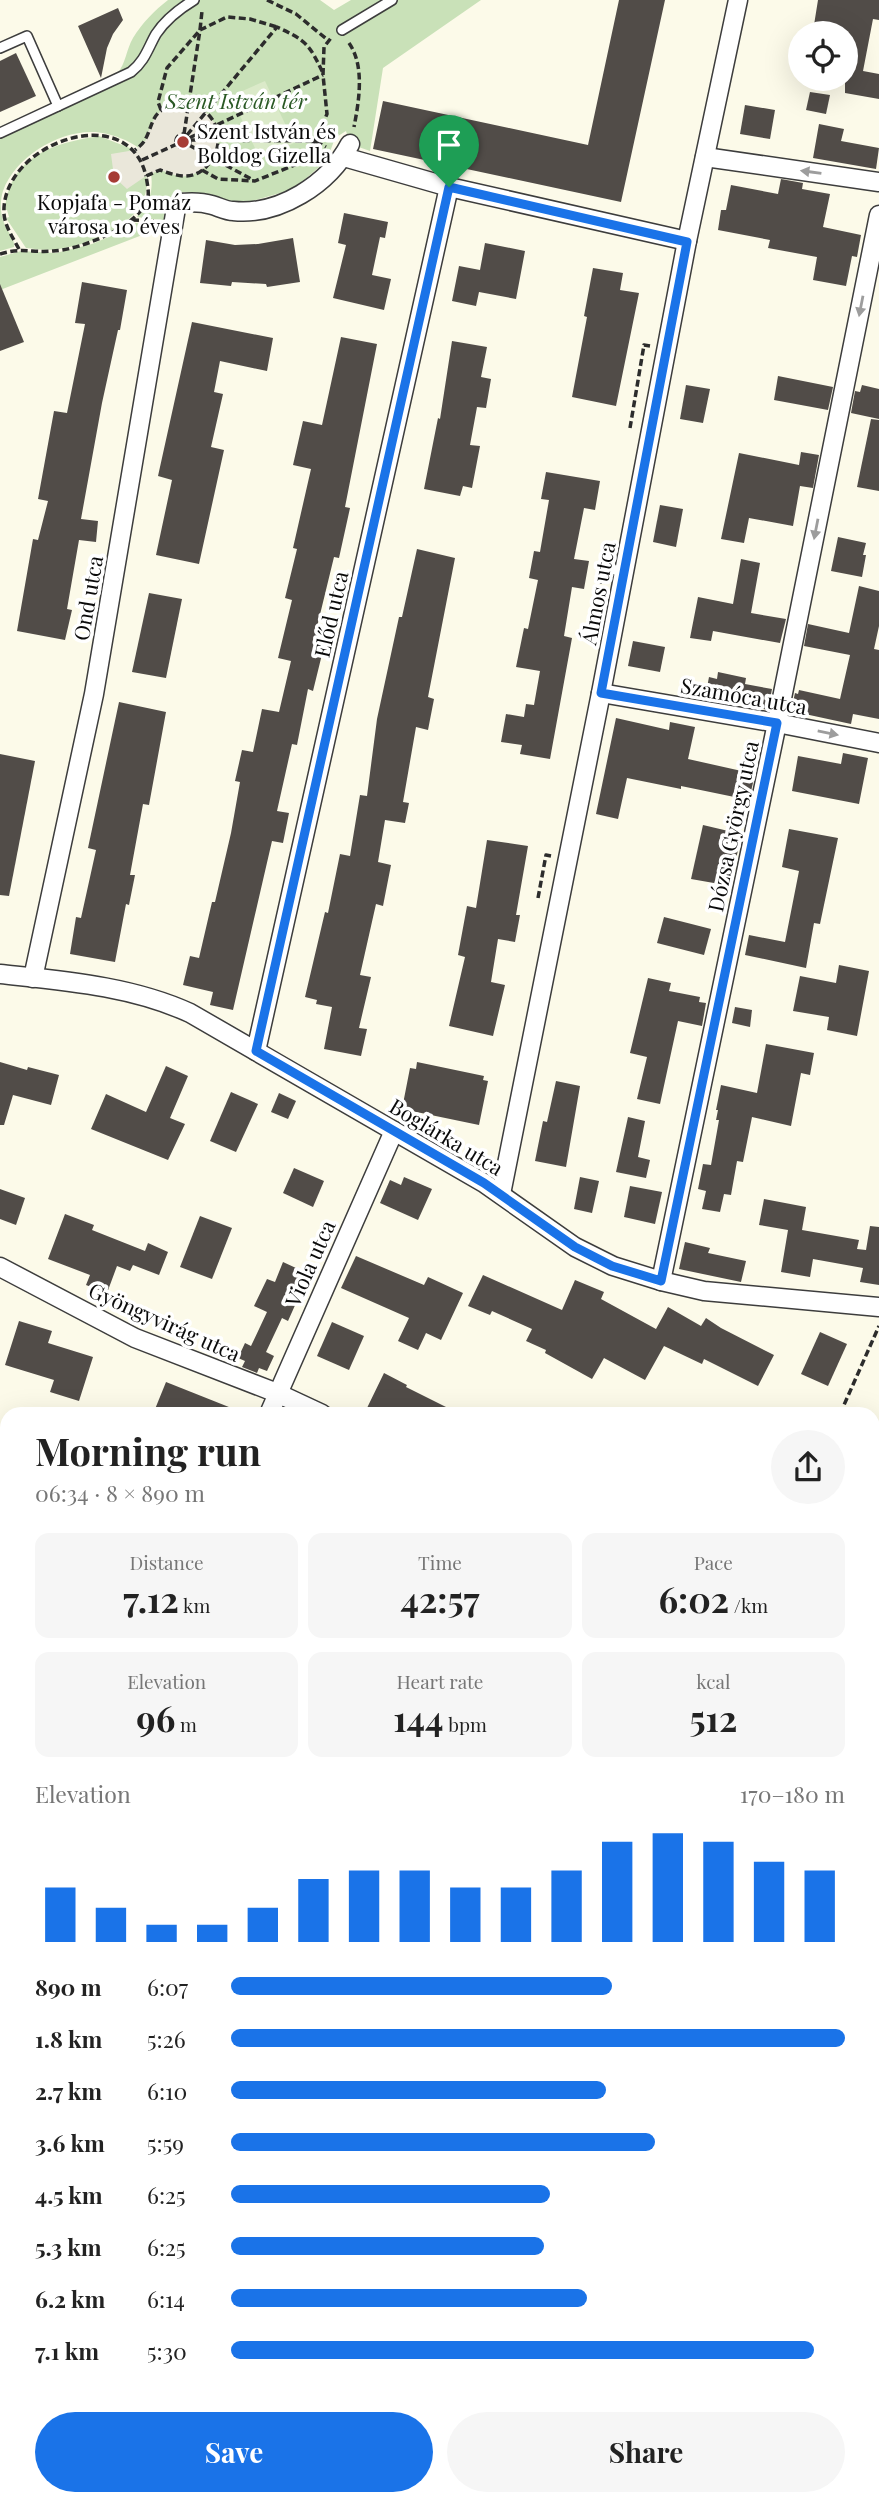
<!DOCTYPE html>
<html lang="en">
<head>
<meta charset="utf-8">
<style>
  body { margin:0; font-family:"Playfair Display",serif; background:#f6f6f6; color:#222; height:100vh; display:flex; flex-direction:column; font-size:26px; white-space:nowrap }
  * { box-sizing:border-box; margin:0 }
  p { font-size:23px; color:#767676 }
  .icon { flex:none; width:38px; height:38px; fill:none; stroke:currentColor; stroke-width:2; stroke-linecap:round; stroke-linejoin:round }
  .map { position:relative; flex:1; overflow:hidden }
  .panel { position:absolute; left:0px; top:1407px; width:880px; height:1099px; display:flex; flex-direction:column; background:#fff; border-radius:21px 21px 0 0; box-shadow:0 7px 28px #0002 }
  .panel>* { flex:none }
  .tools { position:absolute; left:788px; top:21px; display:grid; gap:14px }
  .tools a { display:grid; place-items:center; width:70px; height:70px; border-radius:50%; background:#fff; box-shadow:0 7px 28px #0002; font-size:35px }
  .pin { position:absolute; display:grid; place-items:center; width:60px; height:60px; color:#fff; margin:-72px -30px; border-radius:50% 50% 50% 0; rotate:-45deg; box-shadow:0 0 7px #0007 }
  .pin .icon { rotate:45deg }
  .round { display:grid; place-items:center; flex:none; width:74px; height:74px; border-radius:37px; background:#f6f6f6 }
  .headline { display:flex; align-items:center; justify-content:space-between; height:119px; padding:0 35px }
  h1 { font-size:38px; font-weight:700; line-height:52px }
  .metrics { display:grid; grid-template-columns:repeat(3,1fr); gap:10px; height:119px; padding:7px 35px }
  .metrics div { display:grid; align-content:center; border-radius:14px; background:#f6f6f6; text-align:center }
  .metrics b { font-size:35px; font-weight:700 }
  .metrics small { font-size:19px; font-weight:400 }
  .metrics p { font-size:19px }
  .chart { height:196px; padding:14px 35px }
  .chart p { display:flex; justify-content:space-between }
  .chart svg { width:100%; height:126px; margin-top:7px; stroke:#1a73e8; stroke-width:6 }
  .action { display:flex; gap:14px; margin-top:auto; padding:14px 35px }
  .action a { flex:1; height:80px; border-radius:42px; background:#1a73e8; color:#fff; font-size:28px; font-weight:700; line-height:80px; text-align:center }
  .action a+a { background:#f6f6f6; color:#222 }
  ul { padding:0 35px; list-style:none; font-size:23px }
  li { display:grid; grid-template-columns:112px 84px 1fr; align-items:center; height:52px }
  li i { height:18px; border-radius:9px; background:#1a73e8 }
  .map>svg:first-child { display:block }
</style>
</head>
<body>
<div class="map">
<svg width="879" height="2506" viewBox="0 0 879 2506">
  <rect width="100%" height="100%" fill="#fcfae9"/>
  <!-- green -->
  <g fill="#c9e1b8">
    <path d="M168,0H320L334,10L351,0H481L383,68L370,151L350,144L346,131L335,138L327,160L294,189L242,204L184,192L168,199L169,216L166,221L137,217C140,211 146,205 149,199C154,186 152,163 143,152C133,141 108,132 93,132C58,131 15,157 3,191C0,200 0,214 4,223C7,232 15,237 14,247L0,251V129L117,74C126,63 126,50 133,38C142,23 155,10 168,0Z"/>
    <path d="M99,136L135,150C139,158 145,167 146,175C154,220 94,244 59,249C48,251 36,249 26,248L6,218L9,217L7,210H5C9,157 53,143 99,136Z"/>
    <path d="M136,223L163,227L0,290V257L21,251L56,253L92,244L113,235L127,225Z"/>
    <path d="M0,1989L7,1994V2499H244L243,2506H0Z"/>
    <path d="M253,2499H408L406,2506H252Z"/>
  </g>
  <!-- pitch -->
  <path fill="#dbeac9" d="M265,81L294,143L260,159L231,96Z"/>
  <!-- plaza -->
  <path fill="#eae7da" d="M188,104L207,113L216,125L219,140L214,158L202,170L192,175L180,177L160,170L146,176L127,189L114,177L111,154L135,150L146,140L151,124L161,110L177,105Z"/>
  <!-- building -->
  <g fill="#514c48">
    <path d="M619,0H665L621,202L373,149L383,101L588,145Z"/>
    <path d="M818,0H879V20L873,19L863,71L879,74V99L845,93V33H832L833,28L814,25Z"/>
    <path d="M118,8L123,20L113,34L107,48L101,78L78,26Z"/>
    <path d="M16,53L36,96L0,112V61Z"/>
    <path d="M810,92L830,95L826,114L806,110Z"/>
    <path d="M745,105L775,110L770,139L740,134Z"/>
    <path d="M819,124L844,129L841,141L879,148L876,169L813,158Z"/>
    <path d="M781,179L803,183L802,189L830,194L823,227L861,235L857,257L852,256L846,286L813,280L817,257L768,248L770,240L718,230L721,210H726L731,185L778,194Z"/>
    <path d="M344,213L388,222L385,238L380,237L372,275L391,279L384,310L333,298L346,245L338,243Z"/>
    <path d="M293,238L300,282L267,287L266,284L232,282L231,286L200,283L206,240L235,245L258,244Z"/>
    <path d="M485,243L525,251L516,299L479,292L476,306L452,301L459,266L480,270Z"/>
    <path d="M593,268L623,273L620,290L639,293L616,406L572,397L587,317L584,316Z"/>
    <path d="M82,282L127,290L120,330H118L102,403L81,519L98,521L96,542L79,540L67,609L72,610L65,640L17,631L33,539L38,540L48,501L38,499L54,411L67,413L85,324L75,323Z"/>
    <path d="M0,284L24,342L0,351Z"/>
    <path d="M192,322L273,338L267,371L220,361L214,392L223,394L211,447L224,450L199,564L156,555L172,480L158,476Z"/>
    <path d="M341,337L377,344L345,507L350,508L339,558L334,557L316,631L327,634L313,691L308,689L297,745L292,744L277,811L289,813L283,843L272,841L233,1010L210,1005L213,992L183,985L190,956L199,958L212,902H215L231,833L240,782L235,781L242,750L253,752L262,709L279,712L291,661L278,658L292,600L285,598L297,549L293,548L311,469L293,465L303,421L322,425Z"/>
    <path d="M452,341L487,347L481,377L491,379L486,408L477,407L470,445L480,446L472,488L463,486L460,496L424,489L438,418L440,419Z"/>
    <path d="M778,376L833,387L828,410L774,400Z"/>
    <path d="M686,385L710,389L703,423L680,419Z"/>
    <path d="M862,385L879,389V419L851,413L855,391L860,392Z"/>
    <path d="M871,419L879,420V491L857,487Z"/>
    <path d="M801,452L819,455L813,488L800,486L793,526L749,518L744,543L721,539L739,453L799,465Z"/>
    <path d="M546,472L600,481L595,510L584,508L574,559L589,561L584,589L572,587L564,636L572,638L550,759L520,754L522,745L501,742L506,714L524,717L526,704L534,705L540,671L516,667L524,628L528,629L538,580L529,578L534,551L540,552L549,500L541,499Z"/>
    <path d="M660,505L683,509L676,547L653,542Z"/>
    <path d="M838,537L866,543L863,555H866L862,577L831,571Z"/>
    <path d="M417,549L455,558L428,697L434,699L428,730L416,727L403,802L409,803L405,823L385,820L378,862L391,865L383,906L376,904L360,975L371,977L359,1028L367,1029L361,1056L324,1049L332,1007L316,1004L317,1000L305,997L325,912L328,913L340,854L350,856L360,795L367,796L377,719L399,617H402Z"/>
    <path d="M741,559L760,563L751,613L786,619L780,643L713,631L711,641L690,638L698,597L733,604Z"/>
    <path d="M859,586L879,591V626L874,649L879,650V719L853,714L851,724L791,711L795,693L798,694L799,690L840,699L850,655L804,646L808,624L849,633Z"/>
    <path d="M149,593L182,599L166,678L132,672Z"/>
    <path d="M633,641L665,647L660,672L628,666Z"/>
    <path d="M718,672L746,678L745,684L772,689L768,710L705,698L709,677L717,679Z"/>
    <path d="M119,702L166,712L149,805L143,804L130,875H135L129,905L126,904L115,962L70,954L76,917L81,918L96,850L88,848Z"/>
    <path d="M616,718L669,730L670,722L695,727L688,759L755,774L749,800L681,786V789L627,778L618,819L596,814Z"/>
    <path d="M843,753L868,758L859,804L792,791L798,756L841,764Z"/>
    <path d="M0,754L35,761L9,896L0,895Z"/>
    <path d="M703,825L741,834L731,886L691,879Z"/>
    <path d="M789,829L838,838L820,924L814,923L806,968L745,955L749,935L785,942L799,871L782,867Z"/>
    <path d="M487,840L528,846L516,915H520L515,942L498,939L491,982L505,985L493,1036L449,1026L465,957L458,955L467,906L476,908Z"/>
    <path d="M664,917L711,929L704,955L657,943Z"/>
    <path d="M839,965L869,971L857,1036L827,1030L829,1017L793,1011L800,976L836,983Z"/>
    <path d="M648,978L671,983L669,991L700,997L699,1002L706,1003L702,1026L678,1021L660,1104L637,1099L647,1057L630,1053Z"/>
    <path d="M735,1007L752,1010L750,1027L732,1023Z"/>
    <path d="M766,1044L814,1053L810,1075L801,1073L791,1126L752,1117L743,1162L737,1161L731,1195L724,1194L720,1212L702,1209L706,1191L698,1189L703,1164L711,1165L719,1120H716L718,1110H716L721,1085L757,1093Z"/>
    <path d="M0,1062L27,1070L28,1067L59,1075L51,1105L13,1095L4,1125H0Z"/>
    <path d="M417,1062L484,1076L483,1080L488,1081L479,1125L402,1109L410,1068L416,1069Z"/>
    <path d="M166,1066L188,1076L170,1118L185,1124L168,1160L91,1129L106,1094L146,1112Z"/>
    <path d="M556,1081L580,1086L566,1167L535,1161L543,1121L547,1122Z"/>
    <path d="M231,1092L258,1104L236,1152L210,1141Z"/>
    <path d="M279,1093L296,1101L288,1119L271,1112Z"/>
    <path d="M628,1117L645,1121L638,1157L650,1160L646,1178L616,1172Z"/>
    <path d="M294,1168L324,1181L313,1207L283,1193Z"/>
    <path d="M404,1177L432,1189L418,1220L380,1203L390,1180L401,1185Z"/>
    <path d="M580,1177L599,1181L592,1213L574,1209Z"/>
    <path d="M630,1186L662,1192L655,1224L624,1217Z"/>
    <path d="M0,1189L25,1198L16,1225L0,1219Z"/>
    <path d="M764,1199L806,1207L802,1230L859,1240L857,1249L866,1250L870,1226L879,1227V1285L860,1282L863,1268L813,1259L810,1277L781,1272L788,1230L759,1225Z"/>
    <path d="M65,1214L94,1225L92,1230L145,1251L148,1243L168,1252L159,1275L133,1265L130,1271L117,1266L107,1293L86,1285L90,1275L48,1259Z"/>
    <path d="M200,1216L232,1228L212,1279L180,1267Z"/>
    <path d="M685,1242L710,1248L708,1253L746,1261L741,1282L679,1269Z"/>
    <path d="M356,1256L424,1285L428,1277L463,1293L441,1340L426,1333L418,1350L398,1341L409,1318L341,1288Z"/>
    <path d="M283,1262L309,1274L288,1321L282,1318L266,1352L274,1356L267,1371L259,1368L257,1373L242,1367L245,1361L238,1358L245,1343L251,1346L267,1312L254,1306L267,1279L275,1282Z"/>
    <path d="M483,1275L562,1310L575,1280L604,1292L601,1299L656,1329L668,1307L701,1326L706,1318L721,1328L774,1355L758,1386L704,1359L702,1364L664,1346L645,1380L604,1358L592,1379L545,1353L546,1350L526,1341L532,1329L492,1311L490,1315L468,1306Z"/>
    <path d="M19,1321L52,1331L48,1343L93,1357L79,1401L50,1392L54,1380L5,1365Z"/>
    <path d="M332,1322L364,1336L349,1370L317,1356Z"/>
    <path d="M820,1332L847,1344L828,1386L801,1374Z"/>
    <path d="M384,1373L407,1385L406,1387L460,1414H379L367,1408Z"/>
    <path d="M166,1382L244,1413V1414H153Z"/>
  </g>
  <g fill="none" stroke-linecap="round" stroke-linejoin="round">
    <!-- lane casing -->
    <g stroke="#3d3d3d" stroke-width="12">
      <g id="lane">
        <path d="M342,30L392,0"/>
        <path d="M0,48L27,36L58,106"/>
        <path d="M0,133L131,72C145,61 148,48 156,34C166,19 179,9 194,0"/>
        <path d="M603,567L624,572"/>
      </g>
    </g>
    <!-- street casing -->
    <g stroke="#3d3d3d" stroke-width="21">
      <g id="street">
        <path d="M344,157L449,187L687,241"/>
        <path d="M705,157L879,182"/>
        <path d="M601,693L777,723L879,743"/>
        <path d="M0,974C65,981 131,986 190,1013L484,1183L575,1247L613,1266L661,1281L704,1291L879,1307"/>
        <path d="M33,978L94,694L176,208L180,203C190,202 202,202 212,205C219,207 226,211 233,211C279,216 329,184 350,144"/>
        <path d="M256,1051L449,187"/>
        <path d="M501,1194L601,693L687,241L738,0"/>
        <path d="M0,1267L135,1338L277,1393L322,1414"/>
        <path d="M661,1281L777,723L879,215"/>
        <path d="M269,1414L394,1131"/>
        <path d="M0,1550L7,1552"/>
        <path d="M873,1722L879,1724"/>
        <path d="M0,1781L7,1785"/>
        <path d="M0,1973L7,1978"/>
        <path d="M873,1982L879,1985"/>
        <path d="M873,2289L879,2291"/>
        <path d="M536,2499L571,2506"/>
      </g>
    </g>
    <!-- path -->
    <g stroke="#2c2c2c" stroke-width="3.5" stroke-dasharray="7 3.5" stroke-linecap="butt">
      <path d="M267,0L296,14L329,41"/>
      <path d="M349,43C365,66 359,101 354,127"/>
      <path d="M161,110L158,102L167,68L200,30L202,11"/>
      <path d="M184,134L200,30L227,17L250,19L277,27"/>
      <circle cx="183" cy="141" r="7"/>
      <path d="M187,135L277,27C307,41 309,44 323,73"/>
      <path d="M189,138L323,75"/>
      <path d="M190,140L315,141L326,147"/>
      <path d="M189,145L253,180"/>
      <path d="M142,160L177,144"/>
      <path d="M202,170L218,179L255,181L302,162L315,141L327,114L323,75L324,47L331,38"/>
      <path d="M132,220L154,221"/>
      <path d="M19,249C13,238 5,226 4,214C0,144 128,98 146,176"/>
      <path d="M0,254C23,247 31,253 53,251C80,250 141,226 148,197C149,191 147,182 146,176L160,170C177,176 192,181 206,167C239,133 199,86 162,110C152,116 151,129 146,138C144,143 139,147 135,150"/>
      <path d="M630,428L644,345L650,346"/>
      <path d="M592,625L601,579"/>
      <path d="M538,898L546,855L551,856"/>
      <path d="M840,1414L879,1326"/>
      <path d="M0,2448L7,2449"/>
      <path d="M269,2499L273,2506"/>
      <path d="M247,2506L249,2499"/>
    </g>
    <!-- lane -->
    <use href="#lane" stroke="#fff" stroke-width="9"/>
    <!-- street -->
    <use href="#street" stroke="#fff" stroke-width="18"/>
  </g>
  <!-- one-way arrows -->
  <defs><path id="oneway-solid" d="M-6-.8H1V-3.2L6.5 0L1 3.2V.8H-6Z" transform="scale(1.75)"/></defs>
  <g fill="#9d9d9d">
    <use href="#oneway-solid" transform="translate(811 172) rotate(-172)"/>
    <use href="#oneway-solid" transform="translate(861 306) rotate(101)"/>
    <use href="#oneway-solid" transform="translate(816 529) rotate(101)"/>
    <use href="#oneway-solid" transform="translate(828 733) rotate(11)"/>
  </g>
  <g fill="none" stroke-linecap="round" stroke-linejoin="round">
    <!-- route casing -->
    <g stroke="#fff" stroke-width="14">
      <path id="route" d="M449,187L687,242L601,693L777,723L661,1281L612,1266L575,1247L484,1183L256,1051Z"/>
    </g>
    <!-- route -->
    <use href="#route" stroke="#1a73e8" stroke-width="9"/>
  </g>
  <!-- markers -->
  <g fill="#a63b35" stroke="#fff" stroke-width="2.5">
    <circle cx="183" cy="142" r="7"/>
    <circle cx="114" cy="177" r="7"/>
  </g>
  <g text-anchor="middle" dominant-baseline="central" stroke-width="7" stroke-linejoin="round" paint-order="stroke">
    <!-- park labels -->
    <g font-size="21" font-style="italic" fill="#295824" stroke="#fff">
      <text x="236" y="100">Szent István tér</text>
    </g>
    <!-- poi labels -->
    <g font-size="21" fill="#0a0a0a" stroke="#fff" text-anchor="start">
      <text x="197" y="130">Szent István és<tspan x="197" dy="24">Boldog Gizella</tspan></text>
      <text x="114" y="201" text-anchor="middle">Kopjafa - Pomáz<tspan x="114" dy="24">városa 10 éves</tspan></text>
    </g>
    <!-- street labels -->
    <g font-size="21" fill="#0a0a0a" stroke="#fff">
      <text transform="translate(597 593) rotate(-79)">Álmos utca</text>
      <text transform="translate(87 598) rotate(-80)">Ond utca</text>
      <text transform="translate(330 614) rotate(-77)">Előd utca</text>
      <text transform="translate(744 695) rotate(10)">Szamóca utca</text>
      <text transform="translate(732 826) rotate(-78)">Dózsa György utca</text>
      <text transform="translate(447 1136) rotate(31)">Boglárka utca</text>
      <text transform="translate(309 1263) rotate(-66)">Viola utca</text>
      <text transform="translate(165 1321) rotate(24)">Gyöngyvirág utca</text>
    </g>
  </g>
</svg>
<div class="tools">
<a><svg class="icon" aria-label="locate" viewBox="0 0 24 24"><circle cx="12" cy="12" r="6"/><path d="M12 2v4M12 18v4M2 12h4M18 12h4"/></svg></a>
</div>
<div class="pin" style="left:449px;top:187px;background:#1e9e55"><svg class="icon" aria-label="arrive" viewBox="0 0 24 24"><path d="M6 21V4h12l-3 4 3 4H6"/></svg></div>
<section class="panel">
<div class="headline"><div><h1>Morning run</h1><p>06:34 · 8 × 890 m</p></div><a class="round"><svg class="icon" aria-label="share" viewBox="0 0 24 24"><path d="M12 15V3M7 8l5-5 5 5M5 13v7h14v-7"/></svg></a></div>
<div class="metrics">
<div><p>Distance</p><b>7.12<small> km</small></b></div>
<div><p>Time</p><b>42:57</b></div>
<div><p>Pace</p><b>6:02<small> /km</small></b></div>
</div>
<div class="metrics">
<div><p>Elevation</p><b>96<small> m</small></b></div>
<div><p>Heart rate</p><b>144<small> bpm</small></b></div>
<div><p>kcal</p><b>512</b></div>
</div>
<div class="chart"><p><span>Elevation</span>170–180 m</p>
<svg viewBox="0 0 160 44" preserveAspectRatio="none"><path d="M5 44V25M15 44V32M25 44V38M35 44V38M45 44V32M55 44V22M65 44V19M75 44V19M85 44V25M95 44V25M105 44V19M115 44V9M125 44V6M135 44V9M145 44V16M155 44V19"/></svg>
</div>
<ul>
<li><b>890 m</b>6:07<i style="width:62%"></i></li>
<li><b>1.8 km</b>5:26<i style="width:100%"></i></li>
<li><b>2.7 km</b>6:10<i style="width:61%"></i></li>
<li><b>3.6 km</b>5:59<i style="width:69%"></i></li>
<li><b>4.5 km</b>6:25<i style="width:52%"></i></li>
<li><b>5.3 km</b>6:25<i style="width:51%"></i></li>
<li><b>6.2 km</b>6:14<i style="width:58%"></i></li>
<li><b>7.1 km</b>5:30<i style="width:95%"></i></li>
</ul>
<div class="action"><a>Save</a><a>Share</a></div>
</section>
</div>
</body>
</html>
